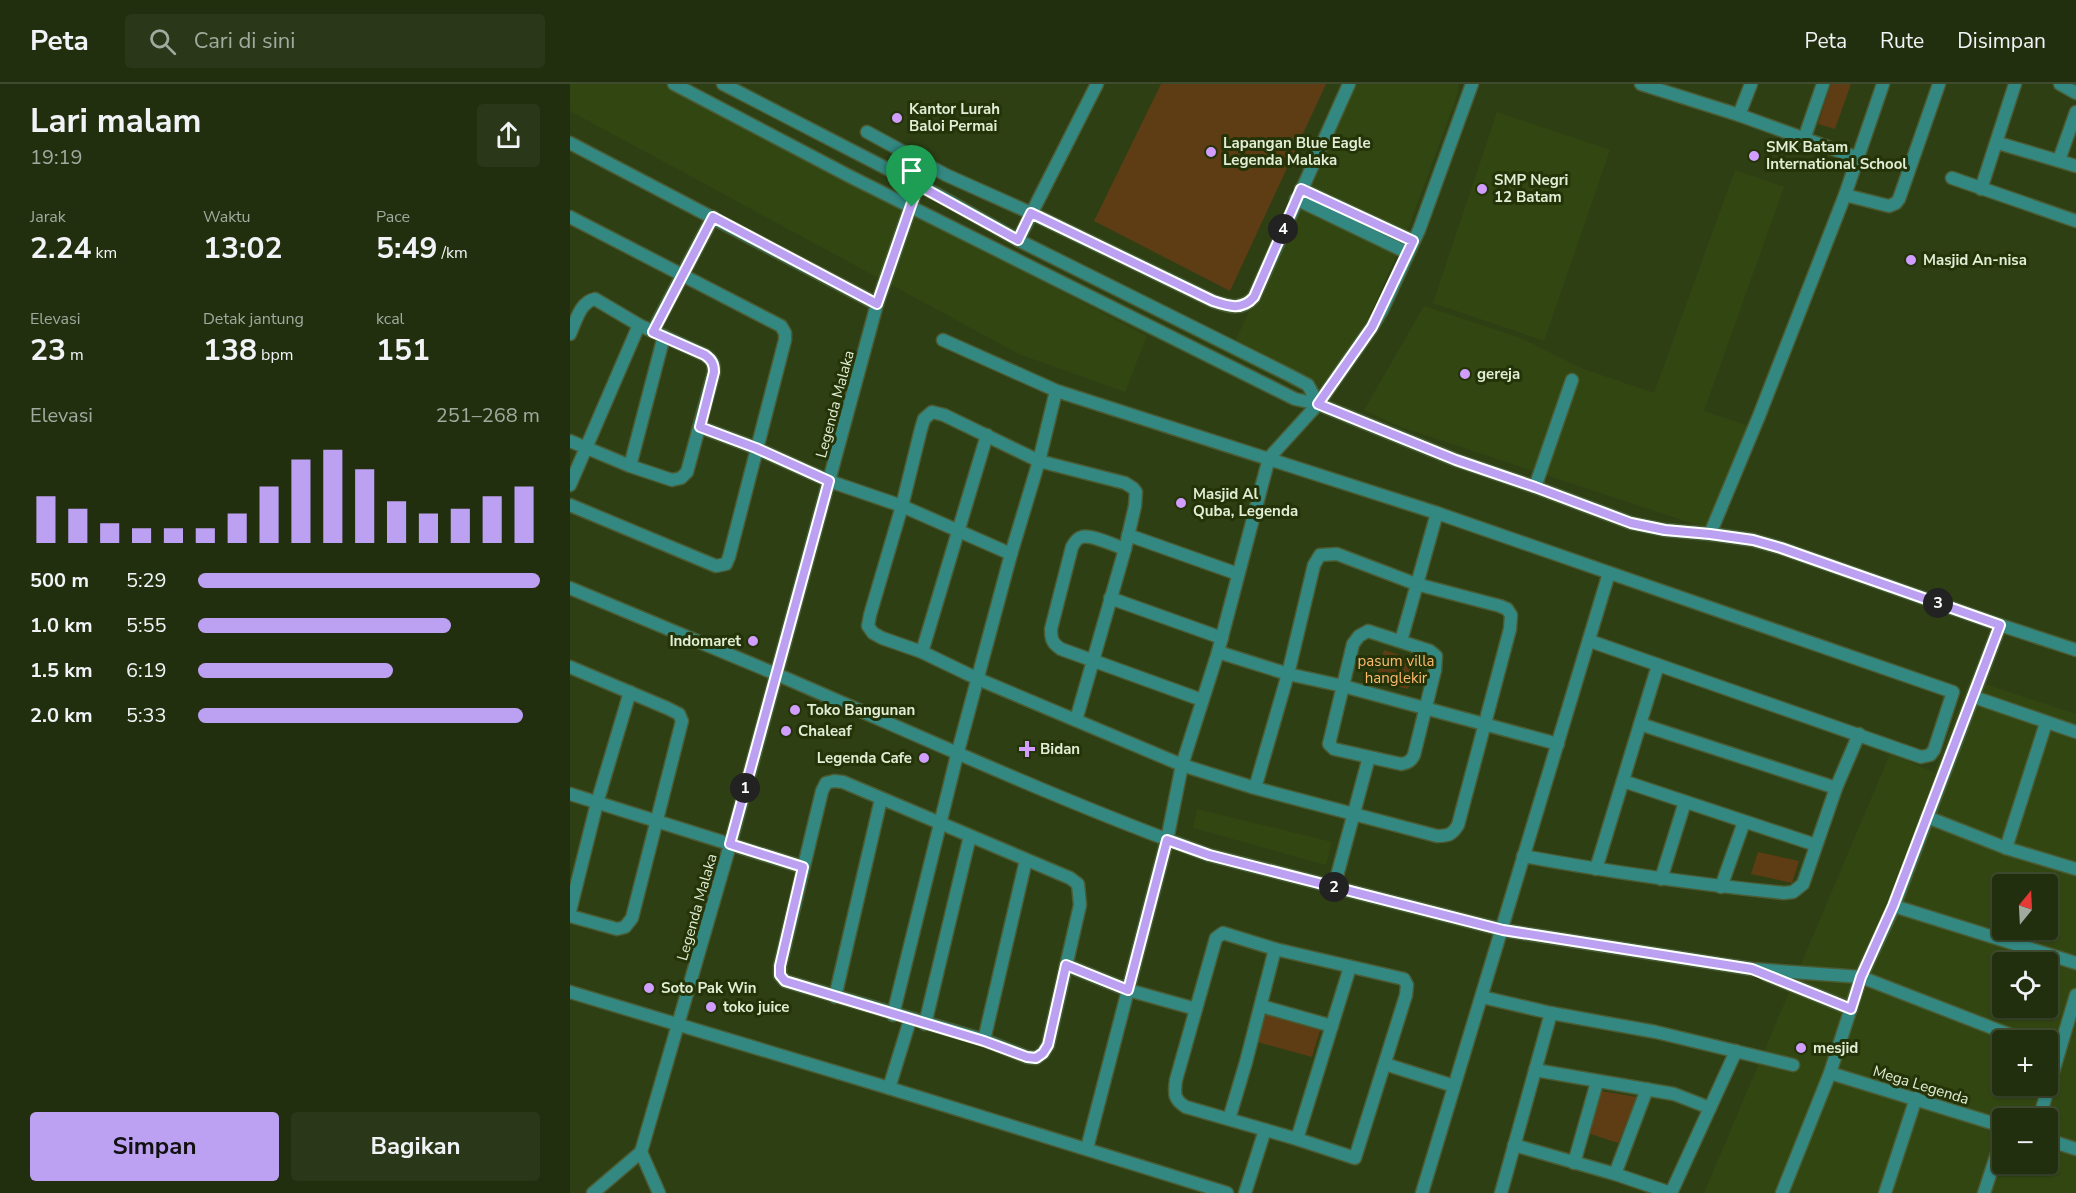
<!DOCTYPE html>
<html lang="id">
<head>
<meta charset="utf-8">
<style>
  body { margin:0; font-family:"Nunito Sans",sans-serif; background:#2a3718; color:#f1f3f6; height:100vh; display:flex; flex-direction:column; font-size:22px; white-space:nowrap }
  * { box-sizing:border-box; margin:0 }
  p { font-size:20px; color:#a2a99e }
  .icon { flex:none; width:33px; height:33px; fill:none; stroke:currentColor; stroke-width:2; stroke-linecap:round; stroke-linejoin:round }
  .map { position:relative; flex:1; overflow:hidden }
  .details { display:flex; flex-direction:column; background:#222f0f; width:570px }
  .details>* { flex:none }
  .needle { width:39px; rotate:18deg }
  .fabs { position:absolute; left:1422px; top:790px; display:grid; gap:12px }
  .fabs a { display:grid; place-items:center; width:66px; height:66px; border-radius:6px; background:#222f0f; box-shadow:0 2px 4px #0004,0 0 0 2px #3f4a2f; font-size:30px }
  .pin { position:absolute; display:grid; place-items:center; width:51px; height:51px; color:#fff; margin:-62px -26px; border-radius:50% 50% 50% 0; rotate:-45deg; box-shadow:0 0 6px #0007 }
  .pin .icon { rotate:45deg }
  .km { position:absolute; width:30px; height:30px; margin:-15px; border-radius:50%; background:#222; color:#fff; font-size:16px; line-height:30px; text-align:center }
  .round { display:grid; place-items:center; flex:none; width:63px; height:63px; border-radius:6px; background:#2a3718 }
  .head { display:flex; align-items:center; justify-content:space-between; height:102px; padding:0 30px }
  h1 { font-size:33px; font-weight:700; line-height:45px }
  .metrics { display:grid; grid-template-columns:repeat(3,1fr); gap:9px; height:102px; padding:6px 30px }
  .metrics div { display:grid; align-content:center }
  .metrics b { font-size:30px; font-weight:700 }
  .metrics small { font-size:16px; font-weight:400 }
  .metrics p { font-size:16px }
  .chart { height:168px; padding:12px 30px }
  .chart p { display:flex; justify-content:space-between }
  .chart svg { width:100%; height:108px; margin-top:6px; stroke:#bca0f2; stroke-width:6 }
  .primary-button { display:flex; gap:12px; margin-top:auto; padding:12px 30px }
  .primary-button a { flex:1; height:69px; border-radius:6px; background:#bca0f2; color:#111; font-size:24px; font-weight:700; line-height:69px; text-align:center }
  .primary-button a+a { background:#2a3718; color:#f1f3f6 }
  ul { padding:0 30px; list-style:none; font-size:20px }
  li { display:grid; grid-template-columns:96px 72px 1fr; align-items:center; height:45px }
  li i { height:15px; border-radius:8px; background:#bca0f2 }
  header { display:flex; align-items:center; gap:36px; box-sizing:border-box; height:84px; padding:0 30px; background:#222f0f; border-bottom:2px solid #3f4a2f }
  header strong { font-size:28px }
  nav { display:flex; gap:33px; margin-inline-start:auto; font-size:21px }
  .search { width:420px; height:54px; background:#2a3718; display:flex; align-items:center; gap:15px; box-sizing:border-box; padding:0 21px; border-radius:6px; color:#a2a99e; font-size:22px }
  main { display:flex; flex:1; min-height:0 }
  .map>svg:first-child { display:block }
</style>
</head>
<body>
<header>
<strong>Peta</strong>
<div class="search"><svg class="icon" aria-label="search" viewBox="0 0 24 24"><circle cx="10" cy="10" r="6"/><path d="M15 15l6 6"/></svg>Cari di sini</div>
<nav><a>Peta</a><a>Rute</a><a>Disimpan</a></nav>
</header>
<main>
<section class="details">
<div class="head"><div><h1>Lari malam</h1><p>19:19</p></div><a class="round"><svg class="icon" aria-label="share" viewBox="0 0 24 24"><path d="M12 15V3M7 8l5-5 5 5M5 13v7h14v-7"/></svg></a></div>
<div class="metrics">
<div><p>Jarak</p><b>2.24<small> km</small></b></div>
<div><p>Waktu</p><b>13:02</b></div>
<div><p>Pace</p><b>5:49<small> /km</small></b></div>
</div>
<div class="metrics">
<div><p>Elevasi</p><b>23<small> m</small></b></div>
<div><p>Detak jantung</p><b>138<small> bpm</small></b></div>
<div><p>kcal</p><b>151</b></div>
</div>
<div class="chart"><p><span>Elevasi</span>251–268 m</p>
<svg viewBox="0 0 160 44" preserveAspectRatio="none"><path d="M5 44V25M15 44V30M25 44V36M35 44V38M45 44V38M55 44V38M65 44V32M75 44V21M85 44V10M95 44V6M105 44V14M115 44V27M125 44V32M135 44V30M145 44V25M155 44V21"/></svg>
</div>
<ul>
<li><b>500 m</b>5:29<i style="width:100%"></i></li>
<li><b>1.0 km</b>5:55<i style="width:74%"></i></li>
<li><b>1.5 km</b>6:19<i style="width:57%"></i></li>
<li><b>2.0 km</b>5:33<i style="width:95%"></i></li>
</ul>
<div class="primary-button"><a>Simpan</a><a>Bagikan</a></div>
</section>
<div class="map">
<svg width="1506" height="1109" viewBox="0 0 1506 1109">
  <rect width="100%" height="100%" fill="#2e3f14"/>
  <!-- built -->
  <g fill="#324612" fill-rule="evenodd">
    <path d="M0,0H95L577,252L555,308L449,270L0,27Z"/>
    <path d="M787,0H888V9L839,142L804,223L783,259L743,312L659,270Z"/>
    <path d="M927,28L1040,66L974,257L863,219Z"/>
    <path d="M1165,86L1214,103L1134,327L1179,342L1139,445L828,342L794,326L854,222L953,255L1011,284L1084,309Z"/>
    <path d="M1400,595L1506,630V1109H1134L1320,670L1364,688ZM1432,801H1478V846H1432ZM1432,879H1478V924H1432ZM1432,957H1478V1002H1432ZM1432,1035H1478V1080H1432Z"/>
    <path d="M627,725L762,758L756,781L623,744Z"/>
  </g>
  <!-- green -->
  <g fill="#5e3d14">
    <path d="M591,0H756L660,207L524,137Z"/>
    <path d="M1261,0H1281L1265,45L1248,40Z"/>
    <path d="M814,566L846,576L838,605L805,597Z"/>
    <path d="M1188,768L1229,777L1222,799L1181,790Z"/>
    <path d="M695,930L750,946L742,973L687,958Z"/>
    <path d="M1031,1007L1067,1013L1048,1059L1018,1049Z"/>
  </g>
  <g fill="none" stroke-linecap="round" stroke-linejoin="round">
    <!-- minor casing -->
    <g stroke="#4b5b33" stroke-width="15">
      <g id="minor">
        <path d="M1071,0L1169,31L1288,74"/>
        <path d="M1490,0L1506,9"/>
        <path d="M1169,31L1181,0"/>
        <path d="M297,48L376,91L461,129L643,217C658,222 672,227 684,213L779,0"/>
        <path d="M1234,55L1253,0"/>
        <path d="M0,59L307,220"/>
        <path d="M1428,59L1506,82"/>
        <path d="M1489,76L1506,28"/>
        <path d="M1382,94L1506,137"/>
        <path d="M731,105L843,157"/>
        <path d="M1411,105L1445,0"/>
        <path d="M1275,111L1319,122L1326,119L1329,115L1369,0"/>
        <path d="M726,115L838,169"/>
        <path d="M0,133L211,242L215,249V256L159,473L156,480L146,482L0,421"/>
        <path d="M448,156L527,0"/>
        <path d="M83,247L143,133"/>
        <path d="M0,250C6,237 10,218 25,215L69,241L135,271C142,276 144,279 144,288L117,388L111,394L102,396L60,382L0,357"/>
        <path d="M373,256L487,307L867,429L1383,608L1364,666L1360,671L1351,673L1020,557"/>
        <path d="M748,320L886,376L965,403L1061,439L1095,446L1140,450L1183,456L1211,464L1430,541L1506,566"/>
        <path d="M130,343L186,364L259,397L332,422L441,470"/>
        <path d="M60,382L94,252"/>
        <path d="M0,401L69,241"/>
        <path d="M965,403L1002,296"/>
        <path d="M1140,450L1189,332L1275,111L1313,0"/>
        <path d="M558,451L668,490"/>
        <path d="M555,465C546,462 521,450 512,453C508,454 504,459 502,463L481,545C481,555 482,559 491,565L632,616"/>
        <path d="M0,504C69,533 138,561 206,590C350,652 492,718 639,771L933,846L1182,885L1291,893L1456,957"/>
        <path d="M540,514L652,554"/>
        <path d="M798,547L860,567L866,572L865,586L844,671C841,677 838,679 831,680L764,665L759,660L783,560L789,552Z"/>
        <path d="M831,557L867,429"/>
        <path d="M352,568L417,351"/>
        <path d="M648,568L718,590L773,602L988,660"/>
        <path d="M0,583L97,624L109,630L112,637L62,834L55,843L47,845L0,832"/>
        <path d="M1404,613L1506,648"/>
        <path d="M506,636L555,465L565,422L566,408L563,404L555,399L469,377L374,331L362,328L354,335L351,345L332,422L300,531L298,542L303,549L312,554L352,568L408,595L612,681L685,704L867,752C878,752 882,751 888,741L940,545L941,531L937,525L930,522L846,500L767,470L750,471L744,481L718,590L685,704"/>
        <path d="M1070,640L1266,704"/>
        <path d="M264,697L273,698L500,794L508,800L510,821L478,961L473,969L466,974L457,973L414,956L215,897L210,891V882L252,707L256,699Z"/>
        <path d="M1053,697L1246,761"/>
        <path d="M0,710L233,783"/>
        <path d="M1357,733L1436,764L1506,785"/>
        <path d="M1436,764L1476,639"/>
        <path d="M953,772C1039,788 1126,800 1214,809L1223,808L1233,800L1266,704L1289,650"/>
        <path d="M1026,785L1088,581"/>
        <path d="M1091,795L1115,718"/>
        <path d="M764,803L799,673"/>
        <path d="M1151,803L1174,738"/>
        <path d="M1324,822L1506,879"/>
        <path d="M0,827L27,719L60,608"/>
        <path d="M653,849L705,865L834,895L837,901L836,911L785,1074L727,1055L616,1023C604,1016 604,1010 606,996L646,854Z"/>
        <path d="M496,881L558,906L626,925"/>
        <path d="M1195,890L1281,925"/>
        <path d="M0,908L319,1004L657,1109"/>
        <path d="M265,913L311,715"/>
        <path d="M912,913L981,929L1086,948L1223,981"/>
        <path d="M691,922L762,942"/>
        <path d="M323,931L387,671L441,470L469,377L486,307"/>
        <path d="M355,940L400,752"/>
        <path d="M414,956L456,776"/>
        <path d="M815,980L884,1002"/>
        <path d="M965,986L1104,1010L1140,1024"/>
        <path d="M1260,989L1432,1042"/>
        <path d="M319,1004L340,936"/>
        <path d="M659,1035L676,978L705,865"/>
        <path d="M1469,1035L1506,911"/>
        <path d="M727,1055L780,883"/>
        <path d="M1478,1056L1506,1065"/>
        <path d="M944,1061L1045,1090L1101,1109"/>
        <path d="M517,1064L597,756L612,681L648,568L699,374L748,320L802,243L812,226L849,146L902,0"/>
        <path d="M71,1068L160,761L307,220L348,101"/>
        <path d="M1004,1079L1027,998"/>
        <path d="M1045,1090L1077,1005"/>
        <path d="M23,1109L71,1068L89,1109"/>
        <path d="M675,1109L695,1046"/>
        <path d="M852,1109L1039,489"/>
        <path d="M931,1109L981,929"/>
        <path d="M1101,1109L1166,967"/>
        <path d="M1212,1109L1260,989L1291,893L1324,822L1430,541"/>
        <path d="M1315,1109L1346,1014"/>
        <path d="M1414,1109L1432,1054"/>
      </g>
    </g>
    <!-- tertiary casing -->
    <g stroke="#4b5b33" stroke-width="15">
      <g id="tertiary">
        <path d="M104,0L281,93L725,315L748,320"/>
        <path d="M153,0L368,111L448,156L717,290L738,301L748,320"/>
      </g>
    </g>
    <!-- minor -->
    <use href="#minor" stroke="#338982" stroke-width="12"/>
    <!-- tertiary -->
    <use href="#tertiary" stroke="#338982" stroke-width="12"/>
  </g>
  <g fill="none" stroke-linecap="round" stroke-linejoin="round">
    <!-- route casing -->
    <g stroke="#fff" stroke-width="12">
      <path id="route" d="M348,101L448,156L461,129L643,217C658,222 672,227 684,213L731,105L843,157L802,243L748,320L886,376L965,403L1061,439L1095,446L1140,450L1183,456L1211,464L1430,541L1323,822L1291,893L1281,925L1182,885L933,846L639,771L597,756L558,906L496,881L478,961L473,969L466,974L457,973L414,957L215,897L210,891V882L233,783L160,760L259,397L186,364L130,343L144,288C144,280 142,276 135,271L83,248L143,133L307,220Z"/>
    </g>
    <!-- route -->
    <use href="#route" stroke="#bca0f2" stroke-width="8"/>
  </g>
  <!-- markers -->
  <g fill="#d19dfe" stroke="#243408" stroke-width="2">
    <circle cx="327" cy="34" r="6"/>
    <circle cx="641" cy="68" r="6"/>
    <circle cx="1184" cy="72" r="6"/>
    <circle cx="912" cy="105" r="6"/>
    <circle cx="1341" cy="176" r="6"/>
    <circle cx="895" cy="290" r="6"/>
    <circle cx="611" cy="419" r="6"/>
    <circle cx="183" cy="557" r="6"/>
    <circle cx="225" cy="626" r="6"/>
    <circle cx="216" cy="647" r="6"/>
    <path d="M454 656h6v6h6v6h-6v6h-6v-6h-6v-6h6z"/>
    <circle cx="354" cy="674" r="6"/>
    <circle cx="79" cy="904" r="6"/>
    <circle cx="141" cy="923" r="6"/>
    <circle cx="1231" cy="964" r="6"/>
  </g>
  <g text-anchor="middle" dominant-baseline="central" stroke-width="6" stroke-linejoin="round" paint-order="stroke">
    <!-- poi labels -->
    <g font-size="15" font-weight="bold" fill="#e2edd5" stroke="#243408" text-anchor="start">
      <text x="339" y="25">Kantor Lurah<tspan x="339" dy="17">Baloi Permai</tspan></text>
      <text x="653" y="59">Lapangan Blue Eagle<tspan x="653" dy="17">Legenda Malaka</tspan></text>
      <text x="1196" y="63">SMK Batam<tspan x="1196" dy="17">International School</tspan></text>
      <text x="924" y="96">SMP Negri<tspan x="924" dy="17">12 Batam</tspan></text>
      <text x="1353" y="176">Masjid An-nisa</text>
      <text x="907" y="290">gereja</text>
      <text x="623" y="410">Masjid Al<tspan x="623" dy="17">Quba, Legenda</tspan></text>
      <text x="171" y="557" text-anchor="end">Indomaret</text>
      <text x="237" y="626">Toko Bangunan</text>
      <text x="228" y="647">Chaleaf</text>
      <text x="470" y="665">Bidan</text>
      <text x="342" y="674" text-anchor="end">Legenda Cafe</text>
      <text x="91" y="904">Soto Pak Win</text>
      <text x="153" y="923">toko juice</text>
      <text x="1243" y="964">mesjid</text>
    </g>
    <!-- street labels -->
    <g font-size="15" fill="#e2edd5" stroke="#243408">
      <text transform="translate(265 320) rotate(-75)">Legenda Malaka</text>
      <text transform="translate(127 823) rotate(-74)">Legenda Malaka</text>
      <text transform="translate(1351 1001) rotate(17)">Mega Legenda</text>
    </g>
    <!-- park labels -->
    <g font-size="15" fill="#feba6e" stroke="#243408">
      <text x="826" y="577">pasum villa<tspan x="826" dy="17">hanglekir</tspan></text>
    </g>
  </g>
</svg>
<div class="fabs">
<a><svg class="needle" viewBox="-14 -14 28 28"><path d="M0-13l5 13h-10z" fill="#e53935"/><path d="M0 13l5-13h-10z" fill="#a2a99e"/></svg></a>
<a><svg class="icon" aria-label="locate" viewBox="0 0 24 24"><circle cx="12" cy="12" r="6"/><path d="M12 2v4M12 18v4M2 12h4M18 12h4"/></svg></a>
<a>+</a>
<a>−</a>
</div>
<div class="pin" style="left:342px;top:123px;background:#1e9e55"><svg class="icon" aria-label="arrive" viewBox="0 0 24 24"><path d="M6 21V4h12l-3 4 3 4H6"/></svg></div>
<b class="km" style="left:175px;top:704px">1</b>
<b class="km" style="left:764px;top:803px">2</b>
<b class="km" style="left:1368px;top:519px">3</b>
<b class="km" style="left:713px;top:145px">4</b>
</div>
</main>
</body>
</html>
